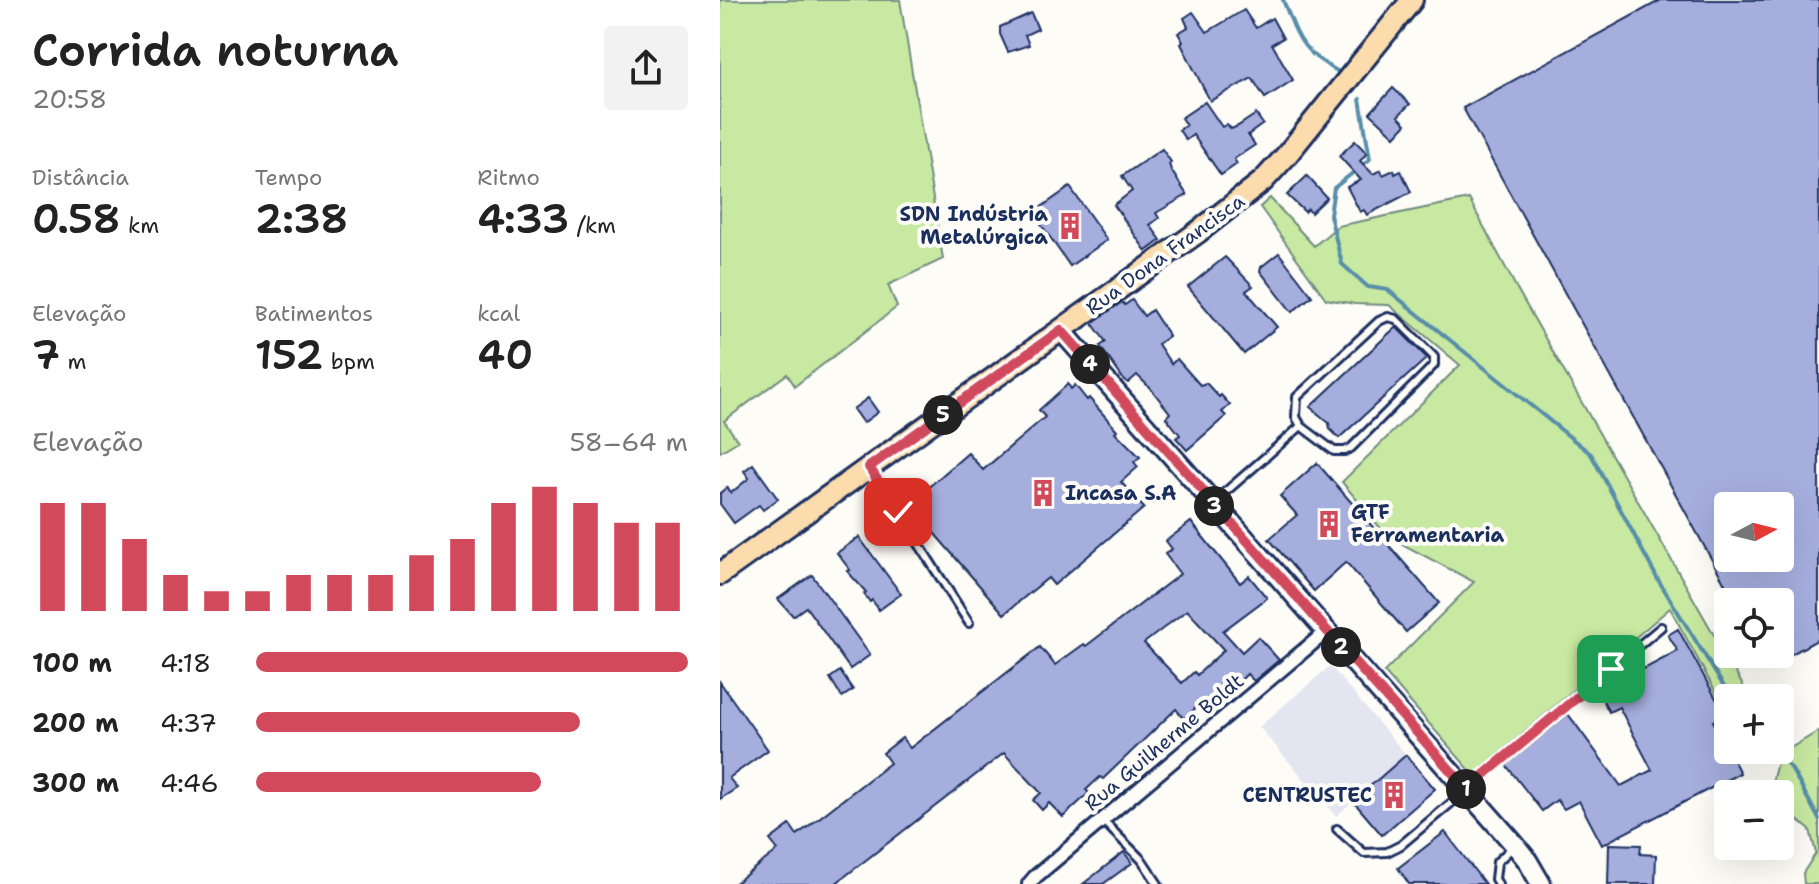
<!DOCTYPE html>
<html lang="pt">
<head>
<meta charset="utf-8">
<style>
  body { margin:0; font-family:"Shantell Sans",sans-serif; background:#f2f2f2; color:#222; height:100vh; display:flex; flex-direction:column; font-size:30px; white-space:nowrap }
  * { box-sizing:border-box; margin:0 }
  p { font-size:26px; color:#767676 }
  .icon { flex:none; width:44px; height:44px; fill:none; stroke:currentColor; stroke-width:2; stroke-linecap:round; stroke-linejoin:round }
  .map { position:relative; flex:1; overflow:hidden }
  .sheet { display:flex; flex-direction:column; background:#fff; width:720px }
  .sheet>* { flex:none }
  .needle { width:52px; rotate:83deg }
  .controls { position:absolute; left:994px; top:492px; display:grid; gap:16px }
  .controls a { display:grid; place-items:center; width:80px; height:80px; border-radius:8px; background:#fff; box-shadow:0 8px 32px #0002; font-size:40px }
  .pin { position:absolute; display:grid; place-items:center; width:68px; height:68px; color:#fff; margin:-34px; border-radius:16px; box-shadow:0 4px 12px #0006 }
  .km { position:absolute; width:40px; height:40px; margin:-20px; border-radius:50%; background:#222; color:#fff; font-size:22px; line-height:40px; text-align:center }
  .round { display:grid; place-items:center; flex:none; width:84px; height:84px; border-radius:8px; background:#f2f2f2 }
  .summary { display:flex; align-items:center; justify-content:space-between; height:136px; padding:0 32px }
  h1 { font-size:44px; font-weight:600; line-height:60px }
  .metrics { display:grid; grid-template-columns:repeat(3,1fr); gap:12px; height:136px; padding:8px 32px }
  .metrics div { display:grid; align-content:center }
  .metrics b { font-size:40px; font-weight:600 }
  .metrics small { font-size:22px; font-weight:400 }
  .metrics p { font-size:22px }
  .chart { height:224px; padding:16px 32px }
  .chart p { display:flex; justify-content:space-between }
  .chart svg { width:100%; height:144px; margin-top:8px; stroke:#d1495b; stroke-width:6 }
  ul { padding:0 32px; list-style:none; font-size:26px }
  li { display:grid; grid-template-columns:128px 96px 1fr; align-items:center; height:60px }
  li i { height:20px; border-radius:10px; background:#d1495b }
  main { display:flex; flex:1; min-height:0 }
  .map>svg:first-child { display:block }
</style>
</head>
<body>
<main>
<section class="sheet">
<div class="summary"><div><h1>Corrida noturna</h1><p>20:58</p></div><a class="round"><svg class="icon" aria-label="share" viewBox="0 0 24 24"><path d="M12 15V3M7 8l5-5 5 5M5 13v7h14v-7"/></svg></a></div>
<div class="metrics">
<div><p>Distância</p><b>0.58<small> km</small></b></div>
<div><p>Tempo</p><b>2:38</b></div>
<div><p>Ritmo</p><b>4:33<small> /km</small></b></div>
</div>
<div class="metrics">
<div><p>Elevação</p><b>7<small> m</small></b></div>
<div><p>Batimentos</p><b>152<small> bpm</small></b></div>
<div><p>kcal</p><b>40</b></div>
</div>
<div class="chart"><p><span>Elevação</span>58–64 m</p>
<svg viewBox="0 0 160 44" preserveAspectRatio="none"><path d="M5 44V11M15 44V11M25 44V22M35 44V33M45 44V38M55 44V38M65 44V33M75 44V33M85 44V33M95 44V27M105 44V22M115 44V11M125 44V6M135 44V11M145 44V17M155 44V17"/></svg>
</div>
<ul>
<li><b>100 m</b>4:18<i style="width:100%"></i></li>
<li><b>200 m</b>4:37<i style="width:75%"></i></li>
<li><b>300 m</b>4:46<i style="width:66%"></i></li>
</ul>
</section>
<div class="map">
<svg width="1099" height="884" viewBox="0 0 1099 884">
  <rect width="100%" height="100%" fill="#fdfcf7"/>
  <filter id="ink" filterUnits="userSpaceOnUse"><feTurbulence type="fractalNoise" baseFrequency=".0125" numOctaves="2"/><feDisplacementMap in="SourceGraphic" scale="16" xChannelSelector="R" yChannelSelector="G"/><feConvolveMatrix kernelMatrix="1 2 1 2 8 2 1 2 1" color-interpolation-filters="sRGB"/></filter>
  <g filter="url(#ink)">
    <!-- built -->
    <path fill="#e3e5f0" d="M610,666L715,789L662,835L633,801L616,816L539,727Z"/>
    <!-- green -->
    <g fill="#c8e9a1" stroke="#728c80" stroke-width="2">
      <path d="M0,0H180L223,259L168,285L177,307L75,386L67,374L4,421L18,441L0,452Z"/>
      <path d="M550,198L594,246L618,226L749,199L796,287L1030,698H1008V715L950,608L754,775L664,672L754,582L667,536L622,482L740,365L669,305L635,304L606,299L540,207Z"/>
      <path d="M1099,731V884H1084L1083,873L1096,853L1090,830L1060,806V794H1049L1059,755Z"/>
    </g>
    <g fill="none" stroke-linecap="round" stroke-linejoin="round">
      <!-- stream -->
      <g stroke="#588eaa" stroke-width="4">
        <path d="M563,0C579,39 580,51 619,72"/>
        <path d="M640,99L650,159L614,188L610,215L622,264L648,287L668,290L871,454L937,578L1011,698"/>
        <path d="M1055,750L1072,770L1099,819"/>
      </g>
    </g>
    <!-- building -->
    <g fill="#a6aede" stroke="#1b2f5e" stroke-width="2" fill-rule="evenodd">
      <path d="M941,0H1099V639L1050,666L1044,654H1060V602H1015L743,108ZM1008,506H1060V558H1008Z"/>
      <path d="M524,10L536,28L552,18L563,38L552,44L573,80L545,98L532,78L490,101L461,44L463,42L458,33L468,27L464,18L473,12L487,32Z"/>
      <path d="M311,13L318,29L305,35L309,45L288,52L280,34V27Z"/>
      <path d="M673,88L690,104L678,116L686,124L675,136L650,113Z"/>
      <path d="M485,102L502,127L507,124L511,129L518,126L536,114L543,124L528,135L535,145L514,159L517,164L501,175L473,135L466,140L459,130L466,125L461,118Z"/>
      <path d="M635,141L647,153L640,161L653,174L661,170L663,175L674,170L675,174L681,171L691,192L647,215L644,210L640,212L627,187L641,180L619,156Z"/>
      <path d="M442,149L451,162L449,164L451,170L467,195L436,213L439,218L430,225L441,240L426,251L394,205L412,191L402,176Z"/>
      <path d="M587,176L607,198L591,213L588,209L585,212L567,195Z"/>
      <path d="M350,187L387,240L350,266L313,213Z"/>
      <path d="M559,253L592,296L572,312L540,271L541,267Z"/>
      <path d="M505,257L533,286L526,291L557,327L524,354L468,287Z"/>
      <path d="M412,300L424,316L432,310L449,336L438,344L451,364L457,359L480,385L486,383L499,397L501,395L510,405L502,412L506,416L467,450L456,438L460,435L446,417L450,413L431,389L417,375L408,383L404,380L380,346L386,342L372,323L402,302L405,305Z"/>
      <path d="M676,327L707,358L619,438L610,429L609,423L590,407Z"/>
      <path d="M348,384L351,389L355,385L367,400L369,398L397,430L395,432L420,457L414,462L418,467L401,482L424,508L334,585L328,578L284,614L189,504L248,453L263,470L325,417L319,410Z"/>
      <path d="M148,398L158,412L143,423L133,409Z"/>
      <path d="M597,463L719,603L686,632L626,562L594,591L549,539L577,515L560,496Z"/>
      <path d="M33,464L58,499L43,510L39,505L14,523L0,504V493L7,487L11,493L29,478L24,471Z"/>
      <path d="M471,522L520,583L529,576L547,598L503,631L522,652L538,637L559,660L534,681L527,674L490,710L482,702L464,719L456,709L383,779L380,777L366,790L369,793L343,817L329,803L322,810L313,800L321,793L284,753L115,884H14L58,850L50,840L70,825L77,835L170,763L163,753L182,738L190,748L320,647L335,665L364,644L366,646L460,574L445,554L452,549L446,541ZM467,610L504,650L477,675L474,672L462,683L424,643Z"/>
      <path d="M139,537L181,594L159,610L152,600L150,602L144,594L146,592L127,571L130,570L117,553Z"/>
      <path d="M92,575L150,655L130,669L86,607L73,616L58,599Z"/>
      <path d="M958,629L1005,715L993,721L1020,773L882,845L859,801L844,809L837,800L822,811L786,765L848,714L901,786L932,770L899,707L889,712L879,693L907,678L905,668L919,660L924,669L958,651L948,635Z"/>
      <path d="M120,671L133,690L122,697L110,678Z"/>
      <path d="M0,682L48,750L9,778L17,788L0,799Z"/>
      <path d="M686,755L715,789L662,835L633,801Z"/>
      <path d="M725,832L765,884H689L678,868Z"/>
      <path d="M889,844L921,845L920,854L936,855L935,884H888Z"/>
      <path d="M404,852L412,863L383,884H363Z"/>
    </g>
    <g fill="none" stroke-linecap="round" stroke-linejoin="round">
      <!-- lane casing -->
      <g stroke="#1b2f5e" stroke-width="12">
        <g id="lane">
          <path d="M668,317L676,319L714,357V365L631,448L625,451H614L581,426L576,417L577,397L659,321Z"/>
          <path d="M152,470L249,623"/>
          <path d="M495,501L581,426"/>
          <path d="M382,820L422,860L438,884"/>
          <path d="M617,829L644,853L667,852L681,845L941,627"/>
          <path d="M778,884L775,879L777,862L793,847"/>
        </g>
      </g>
      <!-- street casing -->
      <g stroke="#1b2f5e" stroke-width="18">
        <path id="street" d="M309,884L315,877L607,631"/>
      </g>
      <!-- secondary casing -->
      <g stroke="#1b2f5e" stroke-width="24">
        <path id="secondary" d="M341,330L795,845L807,860L821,884"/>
      </g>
      <!-- primary casing -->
      <g stroke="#1b2f5e" stroke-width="26">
        <path id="primary" d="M0,574L478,232L543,181L565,157L692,0"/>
      </g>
      <!-- lane -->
      <use href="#lane" stroke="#fdfcf7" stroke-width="6"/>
      <!-- street -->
      <use href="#street" stroke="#fdfcf7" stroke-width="12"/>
      <!-- secondary -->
      <use href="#secondary" stroke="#fdfcf7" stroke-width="18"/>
      <!-- primary -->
      <use href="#primary" stroke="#fcdcac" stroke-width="20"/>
    </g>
  </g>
  <g fill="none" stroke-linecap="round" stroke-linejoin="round" filter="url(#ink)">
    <!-- route casing -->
    <g stroke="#fff" stroke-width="16">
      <path id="route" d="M178,512L149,467L341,330L747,789L891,669"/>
    </g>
    <!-- route -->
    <use href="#route" stroke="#d1495b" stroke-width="10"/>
  </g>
  <!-- icons -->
  <defs>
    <g id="building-bare" transform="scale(2.16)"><path d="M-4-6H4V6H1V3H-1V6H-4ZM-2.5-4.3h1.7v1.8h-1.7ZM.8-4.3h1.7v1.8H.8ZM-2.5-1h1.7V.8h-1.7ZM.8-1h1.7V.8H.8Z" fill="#d1495b" stroke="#fdfcf7" stroke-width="2.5" paint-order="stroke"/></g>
  </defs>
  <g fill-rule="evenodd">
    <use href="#building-bare" x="350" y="226"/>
    <use href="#building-bare" x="323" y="493"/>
    <use href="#building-bare" x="609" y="524"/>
    <use href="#building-bare" x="674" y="795"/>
  </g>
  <g text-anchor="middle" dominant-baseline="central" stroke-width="8" stroke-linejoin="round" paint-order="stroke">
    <!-- poi labels -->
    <g font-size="20" font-weight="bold" fill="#1b2f5e" stroke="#fdfcf7" text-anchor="end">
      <text x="328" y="214">SDN Indústria<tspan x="328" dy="23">Metalúrgica</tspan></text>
      <text x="345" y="493" text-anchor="start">Incasa S.A</text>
      <text x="631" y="512" text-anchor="start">GTF<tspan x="631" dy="23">Ferramentaria</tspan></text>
      <text x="652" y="795">CENTRUSTEC</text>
    </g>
    <!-- street labels -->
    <g font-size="20" fill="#1b2f5e" stroke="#fdfcf7">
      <text transform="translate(445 254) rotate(-36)">Rua Dona Francisca</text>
      <text transform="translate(444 742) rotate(-40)">Rua Guilherme Boldt</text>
    </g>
  </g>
</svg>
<div class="controls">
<a><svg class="needle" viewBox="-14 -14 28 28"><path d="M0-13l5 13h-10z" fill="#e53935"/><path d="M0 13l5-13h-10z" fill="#767676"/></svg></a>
<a><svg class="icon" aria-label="locate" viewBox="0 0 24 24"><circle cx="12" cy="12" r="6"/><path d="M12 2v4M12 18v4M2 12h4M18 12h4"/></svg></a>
<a>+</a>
<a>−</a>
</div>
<div class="pin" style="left:891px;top:669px;background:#1e9e55"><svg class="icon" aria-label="arrive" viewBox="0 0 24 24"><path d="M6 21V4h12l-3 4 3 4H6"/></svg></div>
<div class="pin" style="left:178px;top:512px;background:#d93025"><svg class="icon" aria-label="check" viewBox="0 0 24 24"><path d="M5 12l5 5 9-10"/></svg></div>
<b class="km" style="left:746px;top:789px">1</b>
<b class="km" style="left:621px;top:647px">2</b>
<b class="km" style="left:494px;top:506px">3</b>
<b class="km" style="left:370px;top:364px">4</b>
<b class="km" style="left:223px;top:415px">5</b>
</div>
</main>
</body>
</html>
